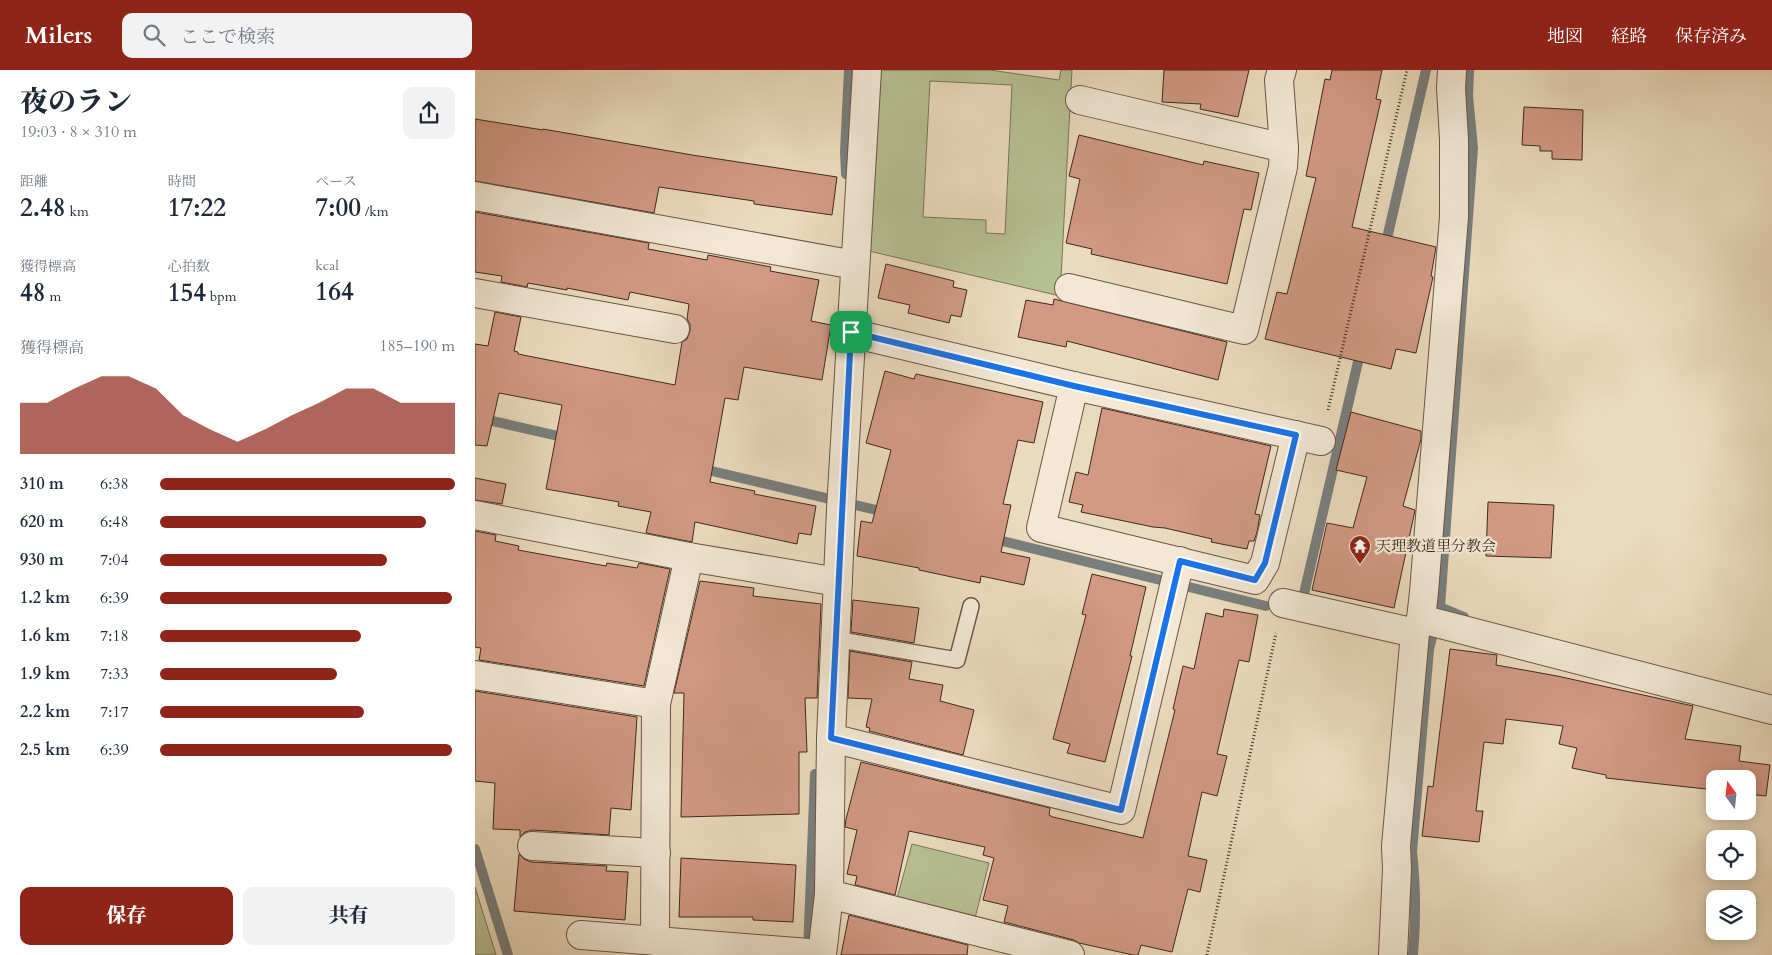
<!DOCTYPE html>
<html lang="ja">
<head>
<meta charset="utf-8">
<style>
  body { margin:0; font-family:Cardo,"Noto Serif JP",serif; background:#f2f2f3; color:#1f2937; height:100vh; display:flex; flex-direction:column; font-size:19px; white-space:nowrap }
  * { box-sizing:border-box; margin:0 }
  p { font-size:16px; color:#747a83 }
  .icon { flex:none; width:28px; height:28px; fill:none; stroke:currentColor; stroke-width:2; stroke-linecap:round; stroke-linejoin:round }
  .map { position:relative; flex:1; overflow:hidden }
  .panel { display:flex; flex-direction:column; background:#fff; width:475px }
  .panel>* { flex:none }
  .needle { width:32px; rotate:345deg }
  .tools { position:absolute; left:1231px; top:700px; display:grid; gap:10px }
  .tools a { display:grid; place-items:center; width:50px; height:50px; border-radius:10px; background:#fff; box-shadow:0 2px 12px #0003; font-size:25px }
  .pin { position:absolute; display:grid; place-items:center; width:42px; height:42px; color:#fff; margin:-21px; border-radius:10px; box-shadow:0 2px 8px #0006 }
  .round { display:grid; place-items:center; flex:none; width:52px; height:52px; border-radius:10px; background:#f2f2f3 }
  .headline { display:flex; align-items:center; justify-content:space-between; height:85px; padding:0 20px }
  h1 { font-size:28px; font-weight:800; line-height:38px }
  .metrics { display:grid; grid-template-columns:repeat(3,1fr); gap:8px; height:85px; padding:5px 20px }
  .metrics div { display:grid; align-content:center }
  .metrics b { font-size:25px; font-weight:800 }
  .metrics small { font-size:14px; font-weight:400 }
  .metrics p { font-size:14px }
  .chart { height:140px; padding:10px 20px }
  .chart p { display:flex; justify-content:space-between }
  .chart svg { width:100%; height:90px; margin-top:5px; fill:#8f2418; opacity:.7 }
  .cta { display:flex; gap:10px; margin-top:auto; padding:10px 20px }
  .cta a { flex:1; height:58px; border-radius:10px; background:#8f2418; color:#fff; font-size:20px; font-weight:800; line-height:58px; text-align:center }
  .cta a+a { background:#f2f2f3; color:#1f2937 }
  ul { padding:0 20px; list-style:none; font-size:16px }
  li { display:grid; grid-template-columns:80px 60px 1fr; align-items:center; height:38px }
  li i { height:12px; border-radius:6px; background:#8f2418 }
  header { display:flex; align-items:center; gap:30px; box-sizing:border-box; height:70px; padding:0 25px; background:#8f2418; color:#fff }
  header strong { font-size:24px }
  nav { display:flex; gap:28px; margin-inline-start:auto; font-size:18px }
  .search { width:350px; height:45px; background:#f2f2f3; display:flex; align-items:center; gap:12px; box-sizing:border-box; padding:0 18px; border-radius:10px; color:#747a83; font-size:19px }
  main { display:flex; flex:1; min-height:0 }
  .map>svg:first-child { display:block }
</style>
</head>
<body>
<header>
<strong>Milers</strong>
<div class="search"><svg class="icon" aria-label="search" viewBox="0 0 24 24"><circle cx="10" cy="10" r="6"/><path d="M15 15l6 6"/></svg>ここで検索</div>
<nav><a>地図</a><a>経路</a><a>保存済み</a></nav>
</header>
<main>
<section class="panel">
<div class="headline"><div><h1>夜のラン</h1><p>19:03 · 8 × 310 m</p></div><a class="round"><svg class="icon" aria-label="share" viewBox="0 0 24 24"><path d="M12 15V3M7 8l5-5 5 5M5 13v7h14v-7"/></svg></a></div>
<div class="metrics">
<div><p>距離</p><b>2.48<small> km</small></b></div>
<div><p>時間</p><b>17:22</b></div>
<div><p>ペース</p><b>7:00<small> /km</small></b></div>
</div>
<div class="metrics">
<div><p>獲得標高</p><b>48<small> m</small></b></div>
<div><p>心拍数</p><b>154<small> bpm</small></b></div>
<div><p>kcal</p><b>164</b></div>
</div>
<div class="chart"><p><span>獲得標高</span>185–190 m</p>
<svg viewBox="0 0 160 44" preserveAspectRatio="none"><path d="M0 44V19L10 19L20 12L30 6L40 6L50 12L60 25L70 32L80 38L90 32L100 25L110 19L120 12L130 12L140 19L150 19L160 19V44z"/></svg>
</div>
<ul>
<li><b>310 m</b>6:38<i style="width:100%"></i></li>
<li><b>620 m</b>6:48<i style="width:90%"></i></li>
<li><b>930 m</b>7:04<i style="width:77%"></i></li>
<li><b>1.2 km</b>6:39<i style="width:99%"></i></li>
<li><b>1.6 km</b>7:18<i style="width:68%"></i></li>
<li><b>1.9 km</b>7:33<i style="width:60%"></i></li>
<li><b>2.2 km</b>7:17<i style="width:69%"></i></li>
<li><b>2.5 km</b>6:39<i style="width:99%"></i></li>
</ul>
<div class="cta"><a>保存</a><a>共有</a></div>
</section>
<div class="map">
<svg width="1297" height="885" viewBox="0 0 1297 885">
  <rect width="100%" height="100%" fill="#ebdbbe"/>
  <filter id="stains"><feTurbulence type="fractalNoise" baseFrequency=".004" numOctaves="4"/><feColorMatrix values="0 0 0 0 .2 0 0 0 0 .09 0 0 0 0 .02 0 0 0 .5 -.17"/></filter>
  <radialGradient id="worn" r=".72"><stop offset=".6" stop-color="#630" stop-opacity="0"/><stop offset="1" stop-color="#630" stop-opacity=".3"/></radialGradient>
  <!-- green -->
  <g fill="#b6c093" stroke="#7b7559" fill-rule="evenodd">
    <path d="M404,0H515L584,10L586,0H597L585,226L394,181ZM455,11L537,15L530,164L511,163V150L448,147Z"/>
    <path d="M437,774L514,793L499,852L421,832Z"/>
    <path d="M0,817L21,885H0Z"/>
  </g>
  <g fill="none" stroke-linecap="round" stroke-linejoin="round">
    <!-- stream -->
    <g stroke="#797f7e" stroke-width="10">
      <path d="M371,104L370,82L374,0"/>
      <path d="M910,177L951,0"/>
      <path d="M0,347L92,368"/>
      <path d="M224,398L414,443"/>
      <path d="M515,468L791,536"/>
      <path d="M828,528L886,279"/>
      <path d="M965,537L989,547"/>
      <path d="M0,779L33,885"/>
      <path d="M333,882L340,704"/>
      <path d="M938,885C941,850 941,817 937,782L954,579L965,537L998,78L993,26L994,0"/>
    </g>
  </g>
  <!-- building -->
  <g fill="#d29984" stroke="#402a1f">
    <path d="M689,0H774L763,47L725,39L726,34L687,32Z"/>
    <path d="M857,0H907L901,29L906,30L877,157L961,177L956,206L958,207L941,283L921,279L916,299L790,269L802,222L812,224L841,108L831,106L850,9L855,10Z"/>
    <path d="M1049,37L1108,40L1107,90L1077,89V81H1065V76L1047,75Z"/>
    <path d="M0,49L68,60V59L217,85L362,107L357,145L279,134V131L184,117L179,143L0,111Z"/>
    <path d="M604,65L728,95L729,91L784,103L776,140L769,139L752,214L616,184L617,179L591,173L605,109L594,106Z"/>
    <path d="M0,142L174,173L173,179L232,190L233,185L296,197L295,201L344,210L336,251L356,255L347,310L269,297L263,330L250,328L235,412L280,421L279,424L341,436L336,465L324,463L322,474L220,452L217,472L171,463L176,442L143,436L144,432L71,419L87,335L24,323L12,376L0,375V274L13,276L20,242L46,247L39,281L43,282V284L200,315L207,272L212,269L215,261V254L212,249L214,234L210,233L155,222L153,230L92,218V220L53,213L52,217L26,212L27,206L0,202Z"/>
    <path d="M411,194L479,211L478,217L492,220L486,247L476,245L474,253L433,243L435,235L403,228Z"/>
    <path d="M579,229L752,272L743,310L592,271L591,277L543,267L551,230L578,235Z"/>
    <path d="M410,301L439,309L441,304L568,332L559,373L543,370L528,434L536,435L526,482L555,488L549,515L506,506L505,513L444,500V498L382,486L386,451L397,453L416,380L391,373Z"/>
    <path d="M627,338L796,376L780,444L785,445L782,462L779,471H774L772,479L736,472L737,469L690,458L678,457L606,442L608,435L594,432L601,402L613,405Z"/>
    <path d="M876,342L946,361V369L928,436L940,440L939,445L919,538L837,520L852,453L878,458L892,407L861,400Z"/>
    <path d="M0,408L31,414L27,434L0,430Z"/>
    <path d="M1013,432L1079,435L1076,488L1011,486Z"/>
    <path d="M0,461L21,465L20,471L44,476L43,480L131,496L132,493L162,498L164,493L195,499L169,616L4,590L6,578L0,577Z"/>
    <path d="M617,504L671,517L655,586H657L630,692L592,683L595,674L578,669L611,545L607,544Z"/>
    <path d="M225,511L279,518L278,526L346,534L342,628H330L332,682H324V744L206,747L209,623H199Z"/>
    <path d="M378,530L444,538L439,573L376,562Z"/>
    <path d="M749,539L783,545L774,592L764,590L742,684L752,686L742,726L727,722L713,786L732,790L725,822L713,819L697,882L666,875L663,885H658L604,873L599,870L529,852L533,836L508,830L519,788L508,785L510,777L434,761L420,825L380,815L382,806L372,804L382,760L370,757L371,749L386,692L575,738L574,745L578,747L668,768L700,640L698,639L708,596L719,599L731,543L748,547Z"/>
    <path d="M975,579L1022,585L1021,595L1082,606L1218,636L1210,669L1266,676L1264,691L1295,695L1291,726L1272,724V709H1240V720L1131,708V705L1097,698L1102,678L1084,674L1088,656L1031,649L1028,674L1009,672L1001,741H1008L1004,772L947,766L953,716L958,717Z"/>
    <path d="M375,581L437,592L434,609L468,615L465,631L499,640L488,685L394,661L395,658L391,657L397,629L373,628Z"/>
    <path d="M0,621L162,647L156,740L136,738L134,765L58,760L50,762L45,767V760L18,759L20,713L0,711Z"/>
    <path d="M44,784L49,789L56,792L132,796L131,801L153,802L150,850L39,841Z"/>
    <path d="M206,788L321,795L318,852L278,850V847H204Z"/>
    <path d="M374,845L493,875L492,885H366Z"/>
  </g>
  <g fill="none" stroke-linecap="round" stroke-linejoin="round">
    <!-- service casing -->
    <g stroke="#6b5647" stroke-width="18">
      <path id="service" d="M360,569L482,590L496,536"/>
    </g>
    <!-- minor casing -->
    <g stroke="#6b5647" stroke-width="30">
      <g id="minor">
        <path d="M605,30L809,78"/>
        <path d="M0,126L380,195"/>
        <path d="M594,218L769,260L808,97L809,78L804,10L807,0"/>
        <path d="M0,223L200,259"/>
        <path d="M376,263L599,316L846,371"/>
        <path d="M599,316L566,458L780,510L790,493L821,365"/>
        <path d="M0,445L214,487L363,512"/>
        <path d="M808,533L940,563L921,776L922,799L918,885"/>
        <path d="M946,549L1297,640"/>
        <path d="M940,563L946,549L949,522L979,147V69L976,18L977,0"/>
        <path d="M0,605L181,634"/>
        <path d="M356,668L646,740L705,491"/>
        <path d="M57,776L181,783"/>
        <path d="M354,824L595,885"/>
        <path d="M106,865L347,884"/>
        <path d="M180,871L181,634L214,487"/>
        <path d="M347,885L354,824L356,668L366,439L392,0"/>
      </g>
    </g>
    <!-- path -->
    <g stroke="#402a1f" stroke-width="3" stroke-dasharray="1 2.5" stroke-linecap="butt">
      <path d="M853,340L932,0"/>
      <path d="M732,885L801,563"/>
    </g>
    <!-- service -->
    <use href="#service" stroke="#f2e8d5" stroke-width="15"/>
    <!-- minor -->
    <use href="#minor" stroke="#f2e8d5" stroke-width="28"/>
  </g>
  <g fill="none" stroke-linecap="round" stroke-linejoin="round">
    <!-- route casing -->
    <g stroke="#fff" stroke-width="10">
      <path id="route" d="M376,262L599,316L821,365L790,493L780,510L705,491L646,740L356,668Z"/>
    </g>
    <!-- route -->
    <use href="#route" stroke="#1a73e8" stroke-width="6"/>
  </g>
  <!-- icons -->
  <defs>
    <g id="temple-pin" transform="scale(1.125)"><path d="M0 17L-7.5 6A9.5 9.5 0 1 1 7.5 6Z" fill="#8f2418" stroke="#f2e8d5"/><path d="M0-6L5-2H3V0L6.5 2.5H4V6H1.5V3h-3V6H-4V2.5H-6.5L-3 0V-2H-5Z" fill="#fff"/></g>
  </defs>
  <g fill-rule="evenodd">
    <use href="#temple-pin" x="885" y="476"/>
  </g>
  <g text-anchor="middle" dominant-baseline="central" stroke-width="4.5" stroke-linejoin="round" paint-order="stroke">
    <!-- poi labels -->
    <g font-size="15" fill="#402a1f" stroke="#f2e8d5" text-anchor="start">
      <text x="901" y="476">天理教道里分教会</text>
    </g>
  </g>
  <rect width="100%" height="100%" filter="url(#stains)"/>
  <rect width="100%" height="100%" fill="url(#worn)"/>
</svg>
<div class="tools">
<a><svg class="needle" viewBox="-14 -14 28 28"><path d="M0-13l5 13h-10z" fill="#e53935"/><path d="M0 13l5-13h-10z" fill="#747a83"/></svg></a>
<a><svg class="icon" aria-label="locate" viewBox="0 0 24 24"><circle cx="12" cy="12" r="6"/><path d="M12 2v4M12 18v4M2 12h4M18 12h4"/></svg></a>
<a><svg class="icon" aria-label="layers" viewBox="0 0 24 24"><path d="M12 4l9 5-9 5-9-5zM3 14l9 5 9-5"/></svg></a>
</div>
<div class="pin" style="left:376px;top:262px;background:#1e9e55"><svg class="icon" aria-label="arrive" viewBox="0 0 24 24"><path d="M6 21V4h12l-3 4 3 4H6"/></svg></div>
</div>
</main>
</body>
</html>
